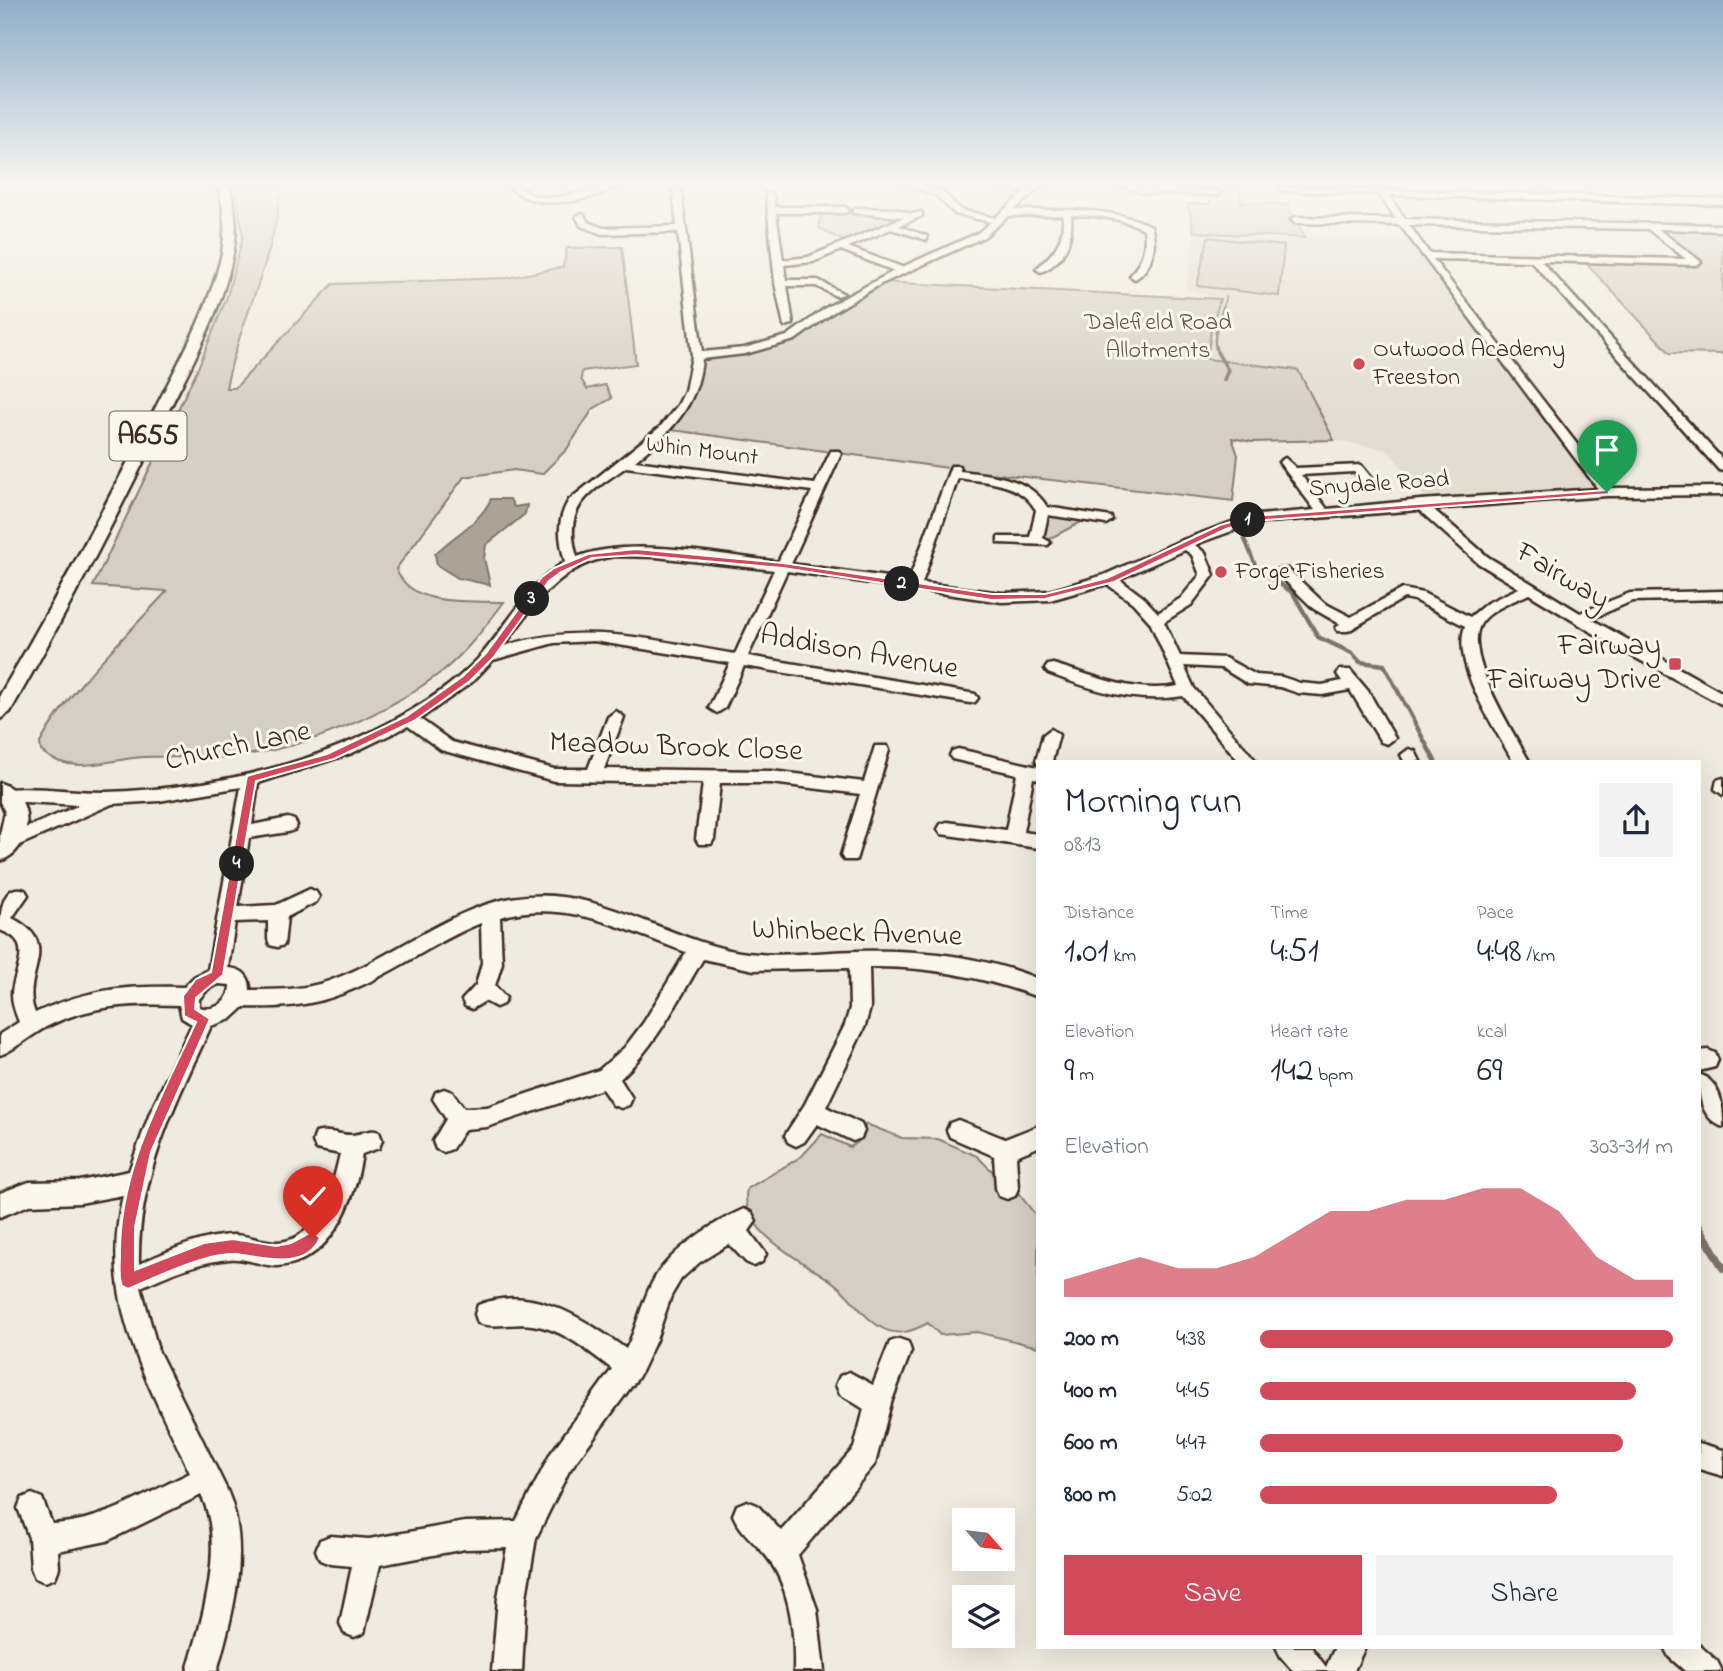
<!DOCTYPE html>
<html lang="en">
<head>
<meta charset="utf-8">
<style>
  body { margin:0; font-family:"Indie Flower",sans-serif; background:#f2f2f3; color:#1f2937; height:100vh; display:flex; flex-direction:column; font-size:26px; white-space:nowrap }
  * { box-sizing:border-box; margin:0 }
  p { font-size:23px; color:#747a83 }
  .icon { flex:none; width:38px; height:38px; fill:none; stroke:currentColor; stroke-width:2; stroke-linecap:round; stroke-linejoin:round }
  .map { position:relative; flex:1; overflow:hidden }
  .panel { position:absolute; left:1036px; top:760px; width:665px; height:889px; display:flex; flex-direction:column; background:#fff; border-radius:0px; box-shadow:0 7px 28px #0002 }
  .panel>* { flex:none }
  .needle { width:46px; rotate:118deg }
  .buttons { position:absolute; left:952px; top:1508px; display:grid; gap:14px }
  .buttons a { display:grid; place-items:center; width:63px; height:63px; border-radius:0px; background:#fff; box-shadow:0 7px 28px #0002; font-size:35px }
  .pin { position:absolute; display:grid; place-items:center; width:60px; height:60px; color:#fff; margin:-72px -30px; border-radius:50% 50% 50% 0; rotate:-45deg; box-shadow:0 0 7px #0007 }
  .pin .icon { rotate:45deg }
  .km { position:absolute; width:35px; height:35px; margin:-18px; border-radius:50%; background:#222; color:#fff; font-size:19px; line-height:35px; text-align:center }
  .round { display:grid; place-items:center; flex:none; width:74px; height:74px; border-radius:0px; background:#f2f2f3 }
  .head { display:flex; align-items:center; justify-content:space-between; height:119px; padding:0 28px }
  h1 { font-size:38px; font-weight:600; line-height:52px }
  .metrics { display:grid; grid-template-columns:repeat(3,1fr); gap:10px; height:119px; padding:7px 28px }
  .metrics div { display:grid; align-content:center }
  .metrics b { font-size:35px; font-weight:600 }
  .metrics small { font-size:19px; font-weight:400 }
  .metrics p { font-size:19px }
  .chart { height:196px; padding:14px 28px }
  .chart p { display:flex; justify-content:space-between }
  .chart svg { width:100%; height:126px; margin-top:7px; fill:#d1495b; opacity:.7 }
  .primary-button { display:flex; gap:14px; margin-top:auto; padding:14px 28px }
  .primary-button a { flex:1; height:80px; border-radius:0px; background:#d1495b; color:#fff; font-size:28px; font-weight:600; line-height:80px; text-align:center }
  .primary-button a+a { background:#f2f2f3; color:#1f2937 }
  ul { padding:0 28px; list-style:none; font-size:23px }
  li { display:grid; grid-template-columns:112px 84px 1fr; align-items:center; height:52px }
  li i { height:18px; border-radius:9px; background:#d1495b }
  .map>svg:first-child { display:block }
</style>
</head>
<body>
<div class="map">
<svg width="1723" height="1671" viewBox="0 0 1723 1671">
  <rect width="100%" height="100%" fill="#f0ebe0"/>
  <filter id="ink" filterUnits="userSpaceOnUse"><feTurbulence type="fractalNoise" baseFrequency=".0143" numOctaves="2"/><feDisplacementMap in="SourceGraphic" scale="14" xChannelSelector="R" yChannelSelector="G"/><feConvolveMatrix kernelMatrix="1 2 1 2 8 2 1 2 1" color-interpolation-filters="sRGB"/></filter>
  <g filter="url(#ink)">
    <!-- built -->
    <path fill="#e2dcd1" d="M1194,232L1415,241L1607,492L1430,504L1388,450L1334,440L1252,442L1232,438L1238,455L1237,479L1207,359L1211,330L1220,299L1186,289Z"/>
    <!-- green -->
    <g fill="#d5cec3" stroke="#887c70" stroke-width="2">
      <path d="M235,185H281C277,255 239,321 226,388H235L333,284L507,278L563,267L567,248L622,247L636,364L582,371L581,379L587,389L605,385L612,398L593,409L567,449L542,474L514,470L464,477L396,569C412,609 469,600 504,602C486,626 467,651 444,670C387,714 311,747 239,756C207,761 175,755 143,757C108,759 71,777 41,751L40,743C71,686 123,640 167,591L93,586L198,368L227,297L243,236Z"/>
      <path d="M1214,185H1239L1241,202L1287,205L1305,238L1194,232L1188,204H1211L1209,197L1217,193Z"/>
      <path d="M885,213L899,216L898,219L845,242L819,228L821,214Z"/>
      <path d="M1723,228V354L1670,353L1583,260L1695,262L1652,229Z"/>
      <path d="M1208,237L1284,246L1279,296L1197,286Z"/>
      <path d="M878,282L1220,299L1211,330L1207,359L1298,370L1334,440L1252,442L1232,438L1238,455L1233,501L955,469L665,429L688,402L697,356L745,351L791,338Z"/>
      <path d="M1042,510L1091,517L1043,542H1036Z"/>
      <path d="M866,1124L902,1138L938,1139L977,1156L995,1174L997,1193L1019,1194L1038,1218V1347L977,1332L940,1335L928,1323C913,1331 898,1337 882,1328C863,1318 851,1296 834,1283C807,1263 737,1232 747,1189L802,1156L822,1134L850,1147L858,1142Z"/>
    </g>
    <!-- water -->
    <path fill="#aca397" stroke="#7f7367" stroke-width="2" d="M491,499H510L514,507L527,505L525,514L486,545L484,558L490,585L458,578L437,565L435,554C454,535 480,523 491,499Z"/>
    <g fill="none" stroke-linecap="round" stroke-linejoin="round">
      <!-- stream-far3 -->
      <path stroke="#7f7367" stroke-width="2.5" d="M1218,353C1209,339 1222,313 1226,297"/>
      <!-- stream-far2 -->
      <g stroke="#7f7367" stroke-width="3.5">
        <path d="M1217,352L1228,370L1224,380"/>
        <path d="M1244,538L1257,569"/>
      </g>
      <!-- stream-far1 -->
      <path stroke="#7f7367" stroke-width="4.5" d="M1255,567L1293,593L1318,637L1352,653L1360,662L1384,665L1435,761"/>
      <!-- stream -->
      <path stroke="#7f7367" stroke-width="8" d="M1699,1226L1723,1268"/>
      <!-- minor casing -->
      <g stroke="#3b2a1e" stroke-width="5">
        <g id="minor">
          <path d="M508,185H517C547,213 585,185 619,185C588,202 535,214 508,185Z"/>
          <path d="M669,185H677L681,191L702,352L744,348L787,336L827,307L894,271L841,250L813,262L784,265L786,280H818L844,294L836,296L816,286H787L793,324L784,326L775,283L766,193L773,195L775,207H845L849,210L845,213H776L783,260L808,257L904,217L852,213L855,208L896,209L911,214L922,212V216L899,226L927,236V240L891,229L848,247L902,267L978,233L991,222L955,214L936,195L904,185H920L942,191L961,210L995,218L1025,192L996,185L1029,188L1042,185L1014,210C1060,211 1109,205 1151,226C1158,244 1152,269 1135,279L1130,276C1142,261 1147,248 1144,229C1121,218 1097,215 1071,215C1073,240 1065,262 1041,272L1036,269C1055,252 1064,242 1063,215L1008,216L984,237L881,284L835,311L795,340L745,354L702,359C698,406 670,433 635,461L815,484L831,451H839L841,454L791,564L909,580L951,466H959L960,471C992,475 1029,477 1047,507L1111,517L1112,520L1106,524L1048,515L1043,538L1050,542L1048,545L998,543V537H1030L1036,510C1020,482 986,482 958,478L922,583L1002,593L1050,591L1104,575L1180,541L1248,516L1315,510L1279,462L1285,458L1296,468L1361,465L1375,482L1365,485L1354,472L1301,475L1327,509L1420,500L1598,489L1400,225L1295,223L1291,220L1295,217L1396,219L1379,194L1282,191L1279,187L1376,189L1373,185H1381L1384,190L1723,199V205L1388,195L1405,219L1723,225V231L1658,229L1699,260L1701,262L1696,265L1541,261L1723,460V471L1719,470L1531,261L1433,259L1611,488L1723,487V495L1607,496L1433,509L1488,557L1580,613L1630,593L1723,591V599L1632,601L1591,619L1723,693V705L1623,651L1529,594C1514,601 1493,608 1482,622C1460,651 1514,733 1529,761H1513C1495,728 1451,664 1465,626L1414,600L1404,598L1348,631H1338L1336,628L1340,624L1314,609L1276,572L1278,569H1288L1324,603L1351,617L1402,589L1423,593L1470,617L1487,603L1519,588L1478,563L1419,510L1254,523L1199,543L1195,545L1205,553L1214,575L1191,605L1164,622L1180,656L1225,658L1256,675L1282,677L1300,683L1322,685L1342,681L1337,674L1340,670H1350L1368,691L1395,738L1387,744L1381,742L1350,690L1322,695L1298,693L1280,687L1248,684L1222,668L1184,666L1194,688L1256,761H1239L1183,696C1135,704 1092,690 1048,673L1045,669L1048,665L1053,664C1096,676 1132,694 1178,686L1150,622L1133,603L1107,584L1050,600L1002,602L787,571L748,656L970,693L975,694L978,698L975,702L970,703L744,666L725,708L717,713L709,708L730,663L594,641L554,643L493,660L472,682L420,719L452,742L554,769H588L608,717L616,711L624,717L604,769L771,771L864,782L875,746H887L889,750L856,860H844L841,855L860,794L771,783H720L714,839L711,844H699L696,839L703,783L554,781L441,750L408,726L352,753L258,783L252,825L288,818L294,820L297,825L294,830L288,832L249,838L238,907L276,905L310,889L316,892L319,897L316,902L287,917L284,945L277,947L270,945L268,939V921L235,922L228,968C242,969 250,975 250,990C276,990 303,990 329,981C392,959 444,911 511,898C595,883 661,938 740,952C778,958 817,952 856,951C917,949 981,955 1038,979V997C983,977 928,966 869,967L870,1008L865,1026L826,1107L861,1124L864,1131L861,1138L853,1141L817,1124L804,1142L796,1146L788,1142L785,1135L805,1104L845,1025L850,1008L849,968L754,970L703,959C678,1001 656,1045 620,1079L632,1098L629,1105L621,1108L613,1105L602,1089L487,1127L465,1129L452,1149L444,1152L436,1149L433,1141L446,1119L433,1099L436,1092L444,1089L452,1092L464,1108L487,1107L599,1070L625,1047L644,1022L686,952C624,930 568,898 500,917L502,963L495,986L506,998L503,1004L496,1007L485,1001L472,1009L465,1006L462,1000L476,985L482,963L481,923C426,945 378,986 319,1001C295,1007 269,1008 244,1007L231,1019L211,1026C176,1102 137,1178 139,1264C168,1251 201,1236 233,1235C248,1235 261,1242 276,1242C316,1242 331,1193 338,1162L340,1154L316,1149L313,1141L316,1133C329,1129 338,1135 351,1135C362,1135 368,1128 379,1132L382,1140L379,1148L362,1154C355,1200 332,1263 277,1266C261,1266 246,1257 229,1259C198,1262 169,1274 141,1287L158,1350L227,1490C252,1548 233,1613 217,1671H187C202,1621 226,1544 201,1495L107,1541L58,1551L59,1568L55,1578L45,1582L35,1578L31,1568L29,1538L18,1508L22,1498L32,1494L42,1498L52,1524C103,1522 145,1494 190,1473C147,1379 98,1303 123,1195L80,1203L29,1205L0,1217V1193L29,1182L80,1181L129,1171L150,1113L192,1024L182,1018L179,1005C132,1003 89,1005 46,1027C31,1035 16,1049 0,1055V1034L19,1022C15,1012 12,1004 12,994C12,979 26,957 18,943C15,936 7,933 0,930C0,915 2,882 25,890L28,895L12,918C65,945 19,974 35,1013C91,988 125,986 184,987L194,977L208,970L241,787L159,801L112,804L8,850L2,848V838L80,805L6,801L0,799V791C21,784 79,793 106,792C201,789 302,769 387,724C419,707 452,686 477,660C507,627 526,586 565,562C559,539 556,521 569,500L660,427L678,405L685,391L692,356L678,232L602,234L581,226L576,216L583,214L588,222L603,228L677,226L673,191ZM1409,225L1648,229L1686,259L1429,253ZM626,467L812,491L778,562C724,555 628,536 577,557C562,506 589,493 626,467ZM1185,550L1192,555L1200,575L1181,598L1158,613L1143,597L1119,579ZM615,556L656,557L774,570L735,654C653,641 586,620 504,646C534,604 561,563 615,556ZM219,984L230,985C230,1002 215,1012 199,1007V999L208,989Z"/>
          <path d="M1120,185L1217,191L1221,193L1217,195L1144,193Z"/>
          <path d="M1051,729L1059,735L1052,761H1038V764L1036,761L1043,735Z"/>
          <path d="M958,749L1038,767V779L1033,778L1023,832L1038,834V848L941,834L938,829L941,824L947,822L1006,830L1017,774L952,759L950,755L952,751Z"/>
          <path d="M1409,749L1415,751L1420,761H1404L1401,755Z"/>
          <path d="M1723,778V795L1715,789L1717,780Z"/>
          <path d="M1708,1050L1715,1053L1718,1060L1715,1067L1699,1071V1051Z"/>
          <path d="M1699,1074C1722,1083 1723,1107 1723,1127C1700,1118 1699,1095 1699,1074Z"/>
          <path d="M958,1120L1005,1139L1038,1126V1147L1016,1156L1018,1188L1015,1196L1007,1199L999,1196L996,1188L994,1156L950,1137L947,1130L950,1123Z"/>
          <path d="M744,1209L752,1213L756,1221L749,1231L766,1254L762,1262L754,1266L746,1262L729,1244L700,1262L681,1279L671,1296L656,1340L639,1376L569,1471L536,1538L526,1597L522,1671H492L498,1597L507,1548L465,1549L380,1565L364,1633L354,1637L344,1633L340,1623L352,1566L330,1564L320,1560L316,1550L320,1540L330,1536L369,1539L465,1522L516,1521L551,1453L612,1369C588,1351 563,1329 532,1325C514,1322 495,1329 478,1323L475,1314L478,1305C532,1283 584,1319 626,1349C637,1328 641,1304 652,1283C667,1252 712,1223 744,1209Z"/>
          <path d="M899,1339L908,1342L911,1351L891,1403L875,1464L798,1555L817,1609L824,1671H794C795,1635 791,1592 770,1561C759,1545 741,1534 733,1515L737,1505L747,1501L757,1505L781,1531L854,1448L864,1409L840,1394L836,1385L840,1376L849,1372L873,1385L890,1342Z"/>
          <path d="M1699,1443L1723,1450V1476L1699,1469Z"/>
          <path d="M1699,1645L1717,1661L1722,1671H1685L1669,1657L1664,1647Z"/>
          <path d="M1276,1647H1311L1326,1667L1335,1647H1365L1354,1671H1293L1281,1657Z"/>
        </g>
      </g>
      <!-- major casing -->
      <g stroke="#3b2a1e" stroke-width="5">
        <g id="major">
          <path d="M217,185H228C236,207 238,230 233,253C222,312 190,367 164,420C116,519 65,616 10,712L0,719V695C53,605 102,512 150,419C176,366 209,312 222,253C226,230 225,208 217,185Z"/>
          <path d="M0,783C36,794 35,850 0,861V834L5,812L0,802Z"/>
        </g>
      </g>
      <!-- minor -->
      <use href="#minor" fill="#fbf7ec" fill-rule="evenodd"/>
      <!-- major -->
      <use href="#major" fill="#fbf7ec" fill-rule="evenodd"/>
    </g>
  </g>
  <!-- sky -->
  <linearGradient id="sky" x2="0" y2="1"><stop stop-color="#90adc8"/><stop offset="0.44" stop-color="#f8f6f1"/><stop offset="1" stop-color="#f8f6f1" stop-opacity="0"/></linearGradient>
  <rect width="1723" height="419" fill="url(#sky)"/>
  <!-- route -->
  <path fill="#d1495b" stroke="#fff" stroke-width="2" d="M1607,490L1610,494L1253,521L1226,529L1114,582L1045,599L992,600L783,568L636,555L592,558L561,572L549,581L493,658L470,681L414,721L334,759L256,781L223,975L196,998L195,1009L210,1019L151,1152L135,1227V1270L204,1243L233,1239L276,1246L291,1243L313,1231L320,1238C306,1271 261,1257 236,1254C227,1254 213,1256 204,1259C178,1266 152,1279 128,1289L122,1286C118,1277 120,1265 120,1255C119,1170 162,1097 196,1022L184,1016L183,996L196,979L211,972L247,776L327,754L407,716L463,676L486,653L542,577L554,568L588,554L636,549L783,563L992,594H1045L1107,578L1220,525L1253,516Z"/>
  <!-- markers -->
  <g fill="#d1495b" stroke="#fbf7ec" stroke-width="2.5">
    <circle cx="1359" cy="364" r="7"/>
    <circle cx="1221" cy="572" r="7"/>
    <rect x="1668" y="657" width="14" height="14" rx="3.5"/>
  </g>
  <g text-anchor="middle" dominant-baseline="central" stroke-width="6" stroke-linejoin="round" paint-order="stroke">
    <!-- far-park labels -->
    <g font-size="24" fill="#625347" stroke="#fbf7ec">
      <text x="1158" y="323">Dalefield Road<tspan x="1158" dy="28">Allotments</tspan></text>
    </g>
    <!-- far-poi labels -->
    <g font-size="24" fill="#3b2a1e" stroke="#fbf7ec" text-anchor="start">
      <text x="1373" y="350">Outwood Academy<tspan x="1373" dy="28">Freeston</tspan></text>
      <text x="1235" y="572">Forge Fisheries</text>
    </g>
    <!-- far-street labels -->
    <g font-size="24" fill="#3b2a1e" stroke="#fbf7ec">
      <text transform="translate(702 452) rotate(7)">Whin Mount</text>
      <text transform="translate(1379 485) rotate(-4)">Snydale Road</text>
    </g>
    <!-- shield labels -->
    <rect fill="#fbf7ec" stroke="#75685c" stroke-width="2" x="109.5" y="411.5" width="77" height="49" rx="5"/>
    <g font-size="28" font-weight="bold" fill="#3b2a1e">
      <text x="148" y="436">A655</text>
    </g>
    <!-- street labels -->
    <g font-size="30" fill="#3b2a1e" stroke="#fbf7ec">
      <text transform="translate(1562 577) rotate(31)">Fairway</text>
      <text transform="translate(859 653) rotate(10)">Addison Avenue</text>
      <text transform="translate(238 747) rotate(-12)">Church Lane</text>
      <text transform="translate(676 748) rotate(2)">Meadow Brook Close</text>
      <text transform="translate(857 934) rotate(2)">Whinbeck Avenue</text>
    </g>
    <!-- poi labels -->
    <g font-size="30" fill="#3b2a1e" stroke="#fbf7ec" text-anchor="end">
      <text x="1661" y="647">Fairway<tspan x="1661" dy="34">Fairway Drive</tspan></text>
    </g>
  </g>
</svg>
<div class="buttons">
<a><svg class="needle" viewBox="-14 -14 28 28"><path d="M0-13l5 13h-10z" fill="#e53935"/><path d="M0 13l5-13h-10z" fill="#747a83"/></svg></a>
<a><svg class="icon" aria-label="layers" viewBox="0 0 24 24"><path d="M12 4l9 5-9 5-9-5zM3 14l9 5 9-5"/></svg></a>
</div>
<div class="pin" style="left:1607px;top:492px;background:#1e9e55"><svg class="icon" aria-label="arrive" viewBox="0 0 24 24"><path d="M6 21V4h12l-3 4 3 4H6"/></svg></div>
<div class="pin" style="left:313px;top:1238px;background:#d93025"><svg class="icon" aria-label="check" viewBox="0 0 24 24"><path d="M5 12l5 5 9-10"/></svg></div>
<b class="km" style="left:1248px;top:520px">1</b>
<b class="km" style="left:902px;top:584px">2</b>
<b class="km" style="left:532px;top:599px">3</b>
<b class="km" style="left:237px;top:864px">4</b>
<section class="panel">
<div class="head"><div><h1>Morning run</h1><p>08:13</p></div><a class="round"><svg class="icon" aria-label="share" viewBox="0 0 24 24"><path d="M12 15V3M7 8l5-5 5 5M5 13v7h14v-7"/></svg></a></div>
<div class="metrics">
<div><p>Distance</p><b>1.01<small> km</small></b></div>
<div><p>Time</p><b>4:51</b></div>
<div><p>Pace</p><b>4:48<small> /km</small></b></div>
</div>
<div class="metrics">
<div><p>Elevation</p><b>9<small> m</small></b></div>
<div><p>Heart rate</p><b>142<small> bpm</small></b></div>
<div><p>kcal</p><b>69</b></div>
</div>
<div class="chart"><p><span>Elevation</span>303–311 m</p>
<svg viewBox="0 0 160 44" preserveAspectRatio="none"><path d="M0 44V38L10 34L20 30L30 34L40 34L50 30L60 22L70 14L80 14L90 10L100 10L110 6L120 6L130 14L140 30L150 38L160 38V44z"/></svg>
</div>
<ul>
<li><b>200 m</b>4:38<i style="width:100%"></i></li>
<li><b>400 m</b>4:45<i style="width:91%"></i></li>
<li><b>600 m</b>4:47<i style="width:88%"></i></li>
<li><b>800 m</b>5:02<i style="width:72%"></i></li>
</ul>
<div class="primary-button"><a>Save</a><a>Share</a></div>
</section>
</div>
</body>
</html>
